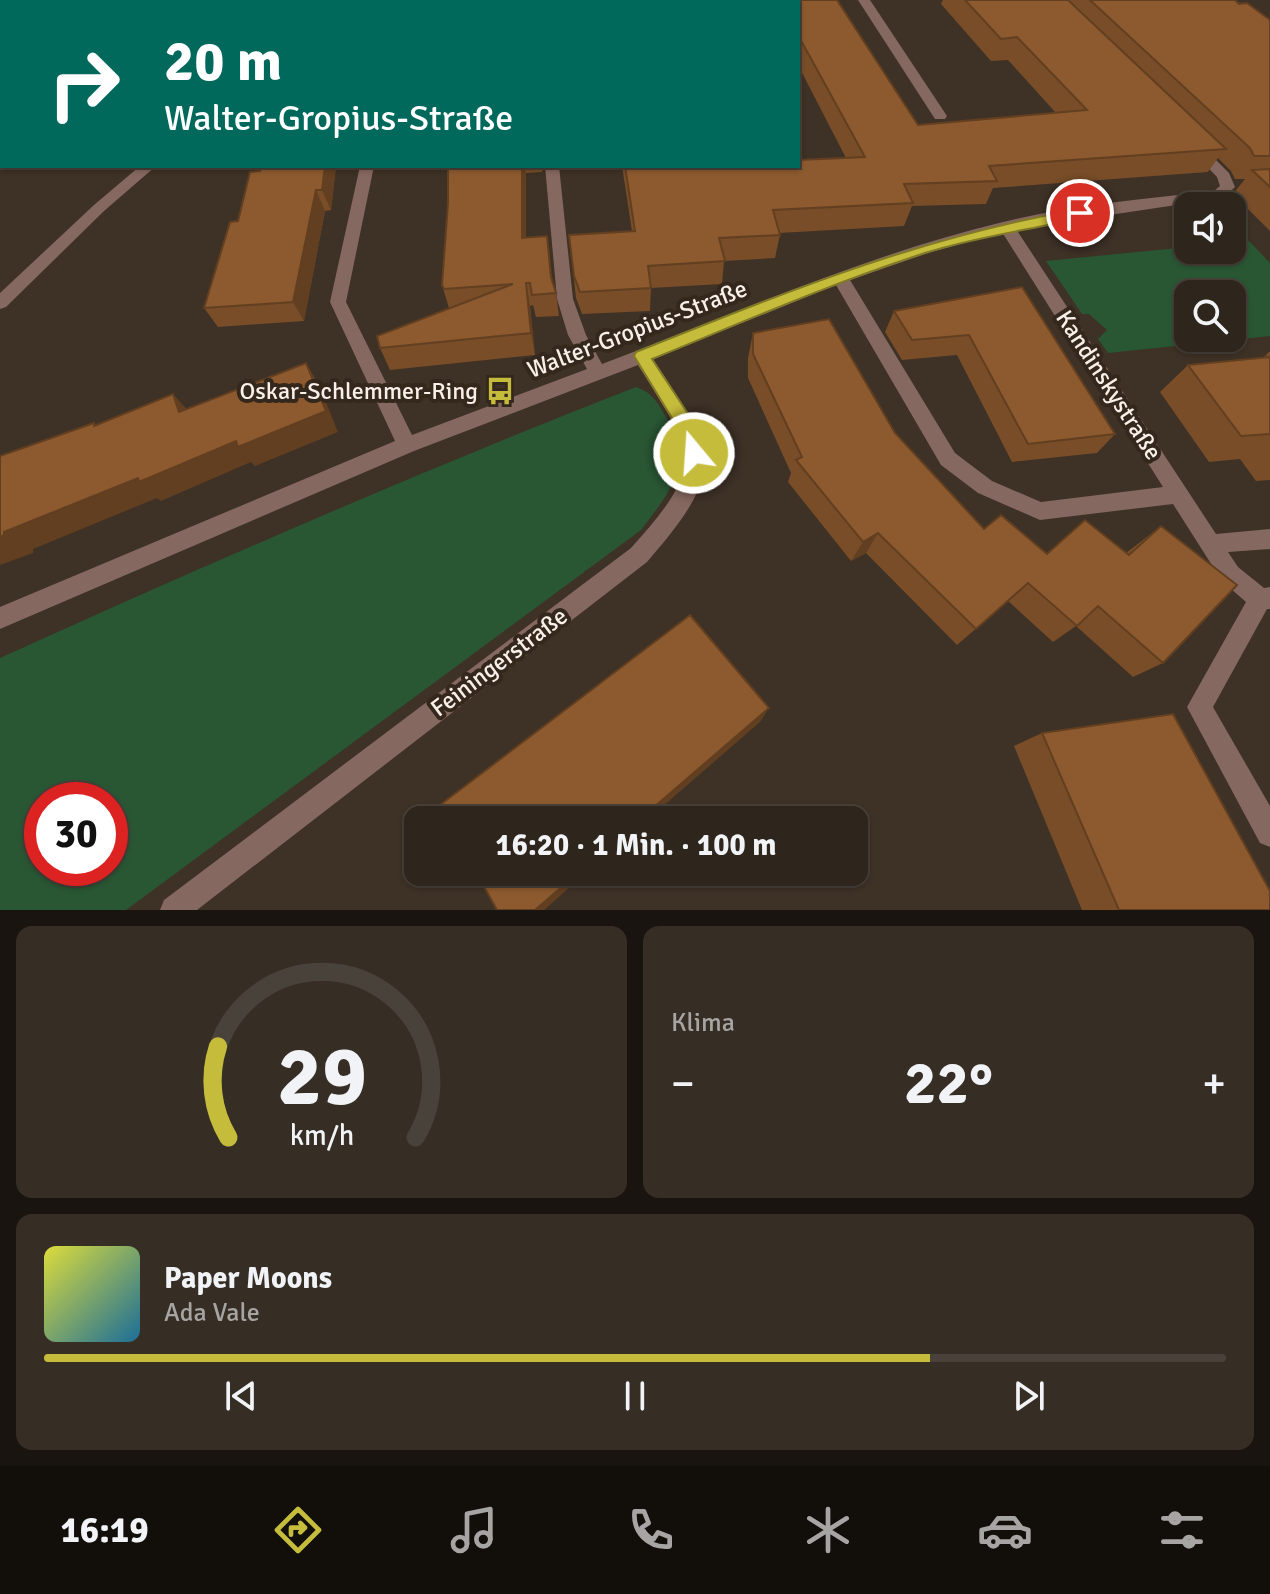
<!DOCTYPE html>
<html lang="de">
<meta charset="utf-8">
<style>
:root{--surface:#2e251c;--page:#362d25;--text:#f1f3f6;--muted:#a7a5a3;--line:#49423b;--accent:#c6bc3c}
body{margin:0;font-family:Signika,sans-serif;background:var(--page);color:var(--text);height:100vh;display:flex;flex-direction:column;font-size:30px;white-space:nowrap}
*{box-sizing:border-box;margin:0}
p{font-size:26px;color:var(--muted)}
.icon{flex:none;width:44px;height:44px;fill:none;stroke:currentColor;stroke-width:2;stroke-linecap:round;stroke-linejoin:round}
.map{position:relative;height:910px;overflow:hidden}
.panel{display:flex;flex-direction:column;gap:16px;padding:16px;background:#19140f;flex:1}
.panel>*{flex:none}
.hud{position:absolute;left:0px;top:0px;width:800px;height:168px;box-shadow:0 2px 6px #0004,0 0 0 2px var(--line);background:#00695c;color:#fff;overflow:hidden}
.buttons{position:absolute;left:1174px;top:192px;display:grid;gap:16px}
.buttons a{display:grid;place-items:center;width:72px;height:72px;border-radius:16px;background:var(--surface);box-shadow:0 2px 6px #0004,0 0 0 2px var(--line);font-size:40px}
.speed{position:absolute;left:24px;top:782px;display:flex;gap:16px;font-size:40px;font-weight:700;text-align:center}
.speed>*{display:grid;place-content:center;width:104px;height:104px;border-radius:50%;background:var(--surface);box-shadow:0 2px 6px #0004,0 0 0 2px var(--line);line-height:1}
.speed .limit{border:12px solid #d22;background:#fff;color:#111}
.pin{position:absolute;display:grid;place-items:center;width:68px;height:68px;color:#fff;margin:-34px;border:4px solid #fff;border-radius:50%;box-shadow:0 2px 8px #0007}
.me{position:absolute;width:88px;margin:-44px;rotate:342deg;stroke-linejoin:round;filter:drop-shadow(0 0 6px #0008)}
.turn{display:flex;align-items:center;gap:28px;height:168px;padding:0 32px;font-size:36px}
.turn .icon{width:104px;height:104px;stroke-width:2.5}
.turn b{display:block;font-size:56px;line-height:68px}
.big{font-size:60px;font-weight:700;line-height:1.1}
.panel .tile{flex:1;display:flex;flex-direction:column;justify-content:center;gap:12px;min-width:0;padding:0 28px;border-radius:16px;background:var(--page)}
.panel .dial{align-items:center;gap:0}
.dial svg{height:208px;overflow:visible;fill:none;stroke:var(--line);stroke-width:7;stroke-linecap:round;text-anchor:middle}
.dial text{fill:var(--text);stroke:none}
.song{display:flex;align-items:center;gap:24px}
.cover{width:96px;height:96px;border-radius:12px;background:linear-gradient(135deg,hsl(60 70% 55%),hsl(200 70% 35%))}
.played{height:8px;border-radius:4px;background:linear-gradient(90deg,var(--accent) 75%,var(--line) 75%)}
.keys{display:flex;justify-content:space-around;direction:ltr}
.heat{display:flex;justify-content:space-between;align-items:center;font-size:44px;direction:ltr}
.panel .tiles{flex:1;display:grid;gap:16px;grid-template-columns:1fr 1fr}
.tile:last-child{grid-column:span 2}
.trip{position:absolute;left:404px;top:806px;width:464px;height:80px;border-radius:16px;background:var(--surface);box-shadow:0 2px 6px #0004,0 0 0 2px var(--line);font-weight:700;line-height:80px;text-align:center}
.tab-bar{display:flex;height:128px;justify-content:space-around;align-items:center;background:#120f0b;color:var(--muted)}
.tab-bar .icon{width:56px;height:56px}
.tab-bar .on{color:var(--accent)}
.tab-bar b{font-size:36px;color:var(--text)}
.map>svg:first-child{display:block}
.green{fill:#295734;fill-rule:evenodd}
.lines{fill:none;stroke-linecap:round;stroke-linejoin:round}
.street{fill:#85685f;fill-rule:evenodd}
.secondary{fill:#b28476;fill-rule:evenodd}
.wall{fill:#784d28}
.shaded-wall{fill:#623f20}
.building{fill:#8c5a2e;stroke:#623f20;stroke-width:2}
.route{fill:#c6bc3c;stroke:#817a27;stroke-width:2}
.labels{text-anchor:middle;stroke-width:8;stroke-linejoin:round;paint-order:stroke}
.street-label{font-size:24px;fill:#f9f0e9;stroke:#34271c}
.poi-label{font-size:24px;fill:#f9f0e9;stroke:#34271c;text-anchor:end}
</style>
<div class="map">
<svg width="1270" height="910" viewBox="0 0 1270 910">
<rect width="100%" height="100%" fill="#3e3126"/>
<!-- green -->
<g class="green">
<path d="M1249,241l21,22v73l-162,17 -10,-14 9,-9 -18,-16h-7l-36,-53 142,-14v3h44v-7zM1232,294v44h-44v-44z"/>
<path d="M636,387c17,6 21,15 30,30 29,47 4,75 -25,113l-515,380h-126v-252c210,-95 421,-187 636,-271zM42,800h68v68h-68z"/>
</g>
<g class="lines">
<!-- street -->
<g class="street">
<polygon points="97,0 110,0 95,2"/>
<polygon points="338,0 350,0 351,2 339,2"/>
<polygon points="858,0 870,0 947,116 945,119 935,119"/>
<polygon points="2,62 2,70 0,71 0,63"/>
<path d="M1195,143l5,1 29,29 6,14 -12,11 -207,31 200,305 54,-5v20l-42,3 10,15 26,21 6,-1v22h-3l-54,98 57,99v41l-10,-4 -73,-136 59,-105 -24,-21 -49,-77 -133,16 -62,-27 -37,-28 -105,-180 -183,74c64,97 73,112 -6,203l-450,348h-37l4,-10 467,-352c75,-83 64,-93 7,-183l-224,86 -414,178v-22l395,-166 -65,-139 30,-136h14l-28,136 66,133 175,-66 -19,-34 -11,-36 -12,-133h14l14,133 13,36 16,29c133,-50 263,-109 401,-142 69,-17 141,-23 211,-31l6,-5 -3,-9 -29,-30zM1002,232l161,255 -122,15 -49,-21 -37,-28 -105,-173 78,-27z"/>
<polygon points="140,166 156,166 104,211 6,307 0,309 0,293 94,205"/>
</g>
<!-- secondary -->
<g class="secondary">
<polygon points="141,0 153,0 139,2"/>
<polygon points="2,99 2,107 0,108 0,100"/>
</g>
</g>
<!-- wall -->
<g class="wall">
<polygon points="765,0 837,0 918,125 1056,113 1008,60 991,61 941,4 943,0 1235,0 1270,20 1270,231 1233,194 1245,179 1235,179 1231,171 1218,158 1208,172 993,188 986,204 912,206 904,226 779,233 780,235 775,258 724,261 722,284 651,288 650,311 582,314 576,298 569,235 632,231 622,166 798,166 846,158 798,65 798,2 765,2"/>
<polygon points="262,166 336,166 331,210 325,211 304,321 218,327 204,308 238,221"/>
<polygon points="448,166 544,166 542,172 526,173 526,238 547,236 552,281 556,293 559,316 536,317 533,305 530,306 535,355 390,370 380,348 449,308 442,285 448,203"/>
<polygon points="562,166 611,166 562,170"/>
<polygon points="1022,287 1115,434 1097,453 1012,462 957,355 902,360 885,332 894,311"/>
<polygon points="753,333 895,433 984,529 1047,554 1126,553 1161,526 1163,663 1133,677 1076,626 1053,642 1008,601 957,645 866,553 851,561 788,482 791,473 748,378 748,358"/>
<polygon points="1269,352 1270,352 1270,480 1256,481 1240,459 1209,462 1160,392 1188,365 1263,358"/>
<polygon points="1042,733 1270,910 1082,910 1014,746"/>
</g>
<!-- shaded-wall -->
<g class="shaded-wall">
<polygon points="325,166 336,166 331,210 322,190"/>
<polygon points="522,166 524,166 526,173 526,261 522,238"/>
<polygon points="316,190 325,211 304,321 293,302"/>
<polygon points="526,283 530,306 535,355 531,333"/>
<polygon points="306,363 319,385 338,432 255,466 251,462 161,501 157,498 33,549 33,553 0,565 0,537 4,532"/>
<polygon points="173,394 192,415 179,412"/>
<polygon points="878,533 866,553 851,561 863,542"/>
<polygon points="769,708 760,722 647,820 639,820"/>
<polygon points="579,872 587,872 544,910 535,910"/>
</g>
<!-- building -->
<g class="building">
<polygon points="447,0 707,0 708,2 447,2"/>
<polygon points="779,0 837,0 918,125 1087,110 1017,37 1001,39 965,0 1068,0 1226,149 989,166 997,181 904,184 913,203 773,210 780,235 719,238 725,261 648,266 651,288 580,292 574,276 569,235 635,231 625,166 798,166 798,160 865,157 798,35 798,2 780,2"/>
<polygon points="1090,0 1235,0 1239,4 1247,3 1270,20 1270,156 1254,156 1250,148"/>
<polygon points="262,166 325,166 322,190 316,190 293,302 204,308 230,222 238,221 250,172 260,171"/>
<polygon points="448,166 522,166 522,238 547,236 551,277 556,293 532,295 530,283 526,283 531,333 380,348 377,336 513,284 444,289 442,285 448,203"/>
<polygon points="1270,169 1270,187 1252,170"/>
<polygon points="1022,287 1115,434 1028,444 969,335 912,340 894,311"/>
<polygon points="829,319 895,433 984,529 1001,515 1047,554 1085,520 1129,555 1161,526 1237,585 1163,663 1098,606 1077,626 1028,583 976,629 878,533 863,542 796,460 802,457 753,354 753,333"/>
<polygon points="1270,357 1270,434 1241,436 1188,365"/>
<polygon points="306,363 326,411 238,447 236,441 139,482 138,478 4,532 4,535 0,537 0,456 94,423 94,426 173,394 179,412"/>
<polygon points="690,615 769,708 639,820 448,820 440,805"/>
<polygon points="1173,714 1270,891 1270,910 1119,910 1042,733"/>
<polygon points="476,872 579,872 535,910 497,910"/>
</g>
<!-- route -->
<path class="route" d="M1080,209l7,4 -2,4c-54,13 -107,19 -160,36 -93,30 -182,69 -273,106l46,70 5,24 -9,8 -7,-2 -4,-23 -49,-80 2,-4c150,-60 284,-115 444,-143z"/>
<!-- icons -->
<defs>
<symbol id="bus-bare" viewBox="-9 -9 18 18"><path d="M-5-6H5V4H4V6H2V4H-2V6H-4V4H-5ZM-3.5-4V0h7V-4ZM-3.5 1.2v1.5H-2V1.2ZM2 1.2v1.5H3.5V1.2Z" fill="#c6bc3c" stroke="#34271c" stroke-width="2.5" paint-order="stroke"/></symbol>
</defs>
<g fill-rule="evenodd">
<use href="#bus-bare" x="480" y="371" width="40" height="40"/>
</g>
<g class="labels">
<!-- street labels -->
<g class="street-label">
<text transform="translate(637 329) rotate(-21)" y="8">Walter-Gropius-Straße</text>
<text transform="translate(1109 385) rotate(57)" y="8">Kandinskystraße</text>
<text transform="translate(499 662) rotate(-37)" y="8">Feiningerstraße</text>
</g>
<!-- poi labels -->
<g class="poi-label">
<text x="478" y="399">Oskar-Schlemmer-Ring</text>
</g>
</g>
</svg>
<div class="buttons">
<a><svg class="icon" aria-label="sound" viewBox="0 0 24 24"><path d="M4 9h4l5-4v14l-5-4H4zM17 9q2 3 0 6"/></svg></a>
<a><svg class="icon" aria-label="search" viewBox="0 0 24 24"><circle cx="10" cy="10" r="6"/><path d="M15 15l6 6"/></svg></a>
</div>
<div class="speed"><div class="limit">30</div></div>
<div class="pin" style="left:1080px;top:213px;background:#d93025"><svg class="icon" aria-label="arrive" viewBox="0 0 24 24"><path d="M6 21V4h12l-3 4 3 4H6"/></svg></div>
<svg class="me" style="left:694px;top:453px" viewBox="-20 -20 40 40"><circle r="17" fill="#c6bc3c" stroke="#fff" stroke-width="3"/><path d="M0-11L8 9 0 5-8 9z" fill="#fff"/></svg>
<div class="trip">16:20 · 1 Min. · 100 m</div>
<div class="hud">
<div class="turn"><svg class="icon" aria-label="right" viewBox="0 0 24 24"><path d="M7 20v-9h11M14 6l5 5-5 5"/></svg><div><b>20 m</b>Walter-Gropius-Straße</div></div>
</div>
</div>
<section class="panel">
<div class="tiles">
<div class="tile dial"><svg viewBox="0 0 100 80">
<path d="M14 69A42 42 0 1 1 86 69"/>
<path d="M14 69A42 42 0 0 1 10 34" stroke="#c6bc3c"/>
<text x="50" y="56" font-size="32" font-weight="700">29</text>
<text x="50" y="72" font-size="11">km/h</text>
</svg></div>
<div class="tile"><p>Klima</p>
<div class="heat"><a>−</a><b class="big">22°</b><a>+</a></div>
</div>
<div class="tile">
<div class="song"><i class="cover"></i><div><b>Paper Moons</b><p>Ada Vale</p></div></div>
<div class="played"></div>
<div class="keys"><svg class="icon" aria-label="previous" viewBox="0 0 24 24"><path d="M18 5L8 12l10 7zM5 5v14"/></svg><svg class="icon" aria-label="pause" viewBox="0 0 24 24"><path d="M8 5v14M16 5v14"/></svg><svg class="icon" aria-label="next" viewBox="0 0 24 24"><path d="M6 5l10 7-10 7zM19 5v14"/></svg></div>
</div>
</div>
</section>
<nav class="tab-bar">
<b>16:19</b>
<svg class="icon on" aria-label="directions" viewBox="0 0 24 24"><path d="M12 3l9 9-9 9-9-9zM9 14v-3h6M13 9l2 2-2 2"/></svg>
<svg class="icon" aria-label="music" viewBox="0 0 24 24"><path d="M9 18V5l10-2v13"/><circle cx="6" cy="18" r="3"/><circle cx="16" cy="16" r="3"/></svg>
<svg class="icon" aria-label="phone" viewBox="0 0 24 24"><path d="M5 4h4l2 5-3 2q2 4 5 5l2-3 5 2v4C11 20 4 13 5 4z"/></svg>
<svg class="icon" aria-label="climate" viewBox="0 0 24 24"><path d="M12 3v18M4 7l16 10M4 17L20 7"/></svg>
<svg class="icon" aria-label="car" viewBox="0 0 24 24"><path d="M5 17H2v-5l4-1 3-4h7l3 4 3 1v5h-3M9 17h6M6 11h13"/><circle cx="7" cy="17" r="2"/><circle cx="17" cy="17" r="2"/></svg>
<svg class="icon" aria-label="filters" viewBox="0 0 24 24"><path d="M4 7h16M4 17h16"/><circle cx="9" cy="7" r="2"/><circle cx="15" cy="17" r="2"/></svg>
</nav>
